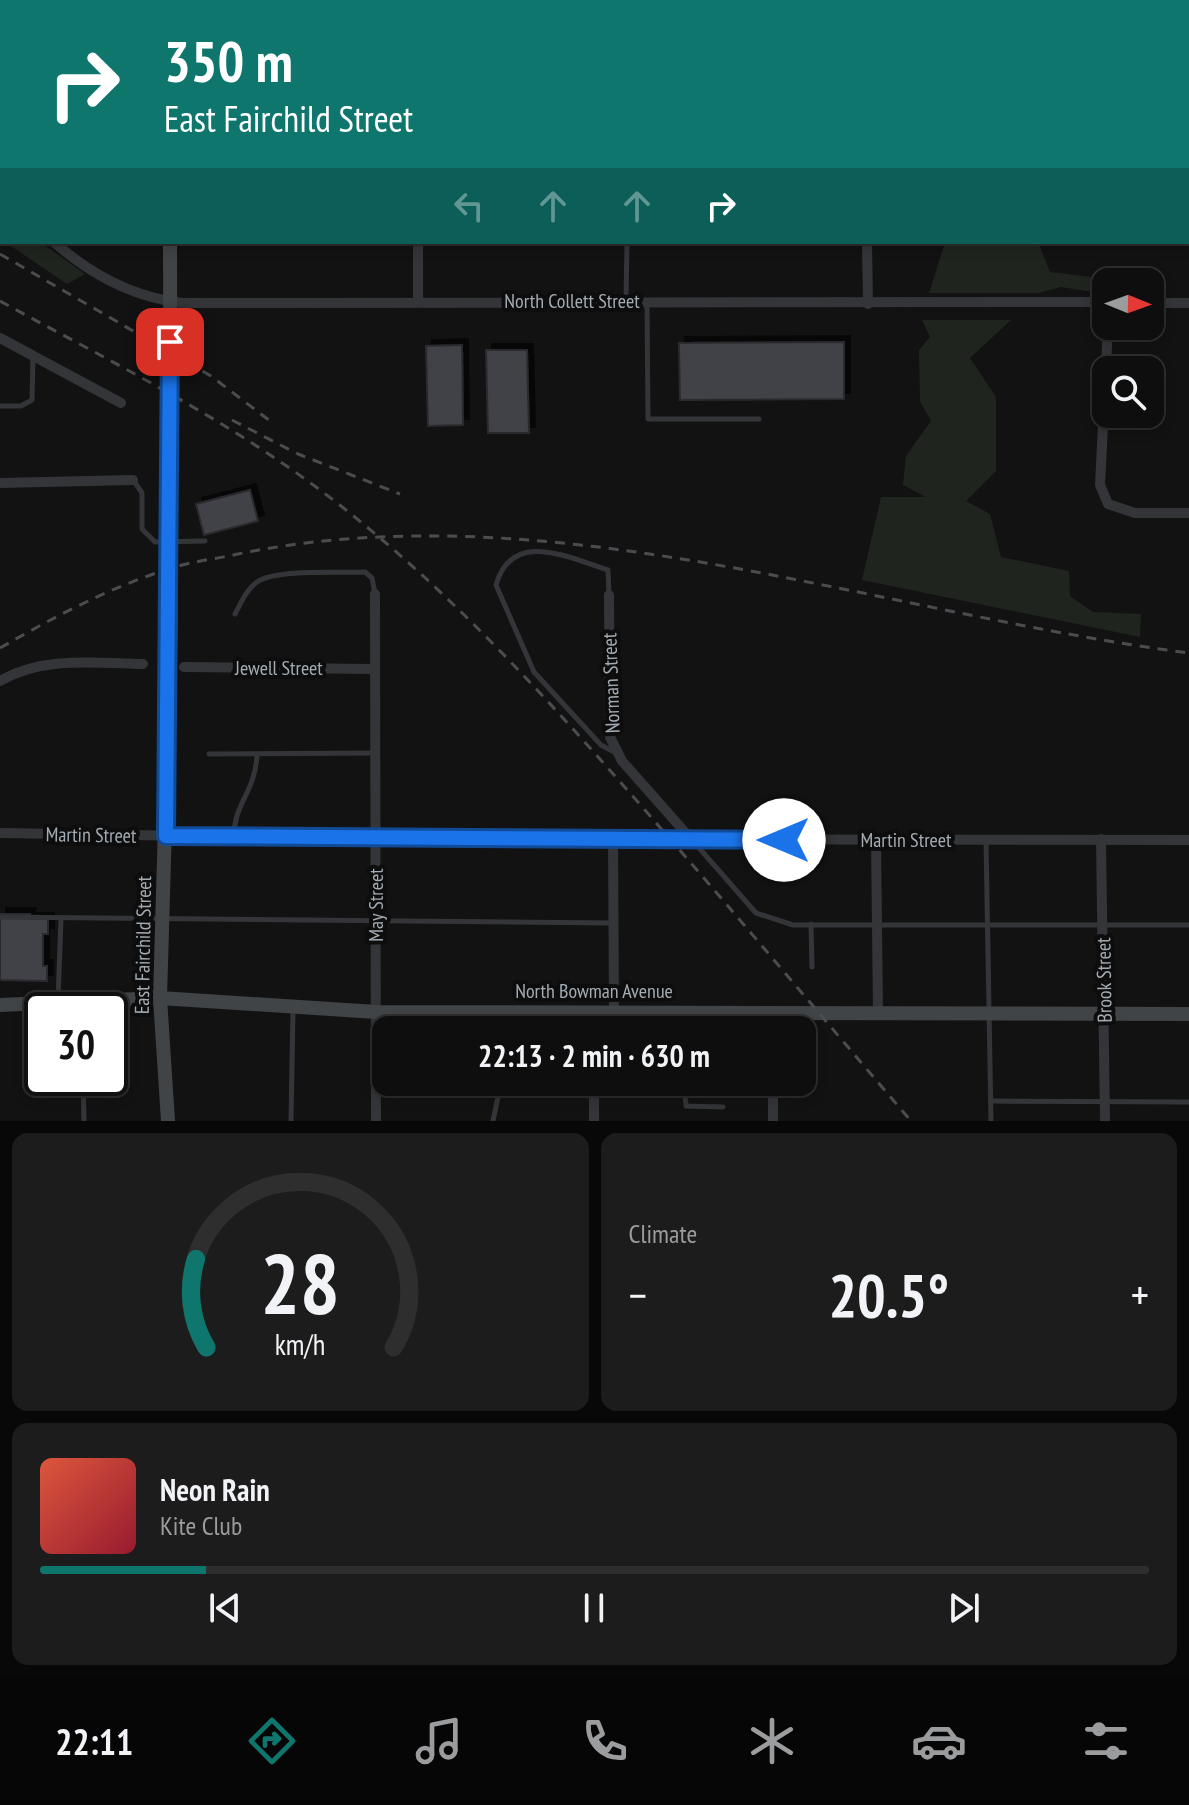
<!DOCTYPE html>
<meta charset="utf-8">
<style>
:root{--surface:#0e0e0e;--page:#1c1c1c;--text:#f1f3f6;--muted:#9b9c9e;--line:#2e2e2e;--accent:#0f766e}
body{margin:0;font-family:"PT Sans Narrow",sans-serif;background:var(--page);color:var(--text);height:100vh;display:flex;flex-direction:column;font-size:30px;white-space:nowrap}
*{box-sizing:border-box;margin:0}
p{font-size:26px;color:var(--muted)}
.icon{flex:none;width:44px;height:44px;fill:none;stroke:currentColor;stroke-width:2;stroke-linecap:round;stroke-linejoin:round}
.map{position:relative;height:1121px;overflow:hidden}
.panel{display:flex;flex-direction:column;gap:12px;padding:12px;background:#080808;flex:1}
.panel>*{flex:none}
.hud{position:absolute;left:0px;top:0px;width:1190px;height:244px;box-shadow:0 4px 12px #0003,0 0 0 2px var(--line);background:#0f766e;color:#fff;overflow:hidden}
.needle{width:52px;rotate:91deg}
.fabs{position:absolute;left:1092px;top:268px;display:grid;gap:16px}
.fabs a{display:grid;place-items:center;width:72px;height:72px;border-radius:16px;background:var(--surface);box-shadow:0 4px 12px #0003,0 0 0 2px var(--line);font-size:40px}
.speed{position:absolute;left:24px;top:992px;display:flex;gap:16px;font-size:40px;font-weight:700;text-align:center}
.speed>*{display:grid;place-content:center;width:104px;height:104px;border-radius:50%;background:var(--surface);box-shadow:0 4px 12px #0003,0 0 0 2px var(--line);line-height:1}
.speed .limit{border:4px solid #111;border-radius:12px;background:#fff;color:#111}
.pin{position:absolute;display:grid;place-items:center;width:68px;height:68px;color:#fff;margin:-34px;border-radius:16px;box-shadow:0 4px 12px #0006}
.me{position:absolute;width:88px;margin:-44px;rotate:270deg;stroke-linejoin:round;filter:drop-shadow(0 0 6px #0008)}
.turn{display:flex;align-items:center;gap:28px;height:168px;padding:0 32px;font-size:36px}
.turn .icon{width:104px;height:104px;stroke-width:2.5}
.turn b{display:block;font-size:56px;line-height:68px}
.lanes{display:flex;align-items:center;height:76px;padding:0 32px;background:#0003;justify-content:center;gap:40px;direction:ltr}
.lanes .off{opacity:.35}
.big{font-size:60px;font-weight:700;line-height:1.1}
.panel .widget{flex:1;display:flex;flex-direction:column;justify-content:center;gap:12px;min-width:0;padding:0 28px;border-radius:16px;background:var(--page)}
.panel .dial{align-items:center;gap:0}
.dial svg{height:208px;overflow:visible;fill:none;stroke:var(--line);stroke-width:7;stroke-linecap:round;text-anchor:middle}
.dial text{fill:var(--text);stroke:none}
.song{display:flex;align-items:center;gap:24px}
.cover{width:96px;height:96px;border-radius:12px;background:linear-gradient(135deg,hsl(10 70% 55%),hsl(350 70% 35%))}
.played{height:8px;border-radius:4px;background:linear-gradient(90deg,var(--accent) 15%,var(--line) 15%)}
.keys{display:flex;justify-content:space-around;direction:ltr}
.heat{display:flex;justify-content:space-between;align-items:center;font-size:44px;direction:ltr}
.panel .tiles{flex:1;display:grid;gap:12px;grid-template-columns:1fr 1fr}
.widget:last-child{grid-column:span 2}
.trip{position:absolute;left:372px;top:1016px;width:444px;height:80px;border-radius:16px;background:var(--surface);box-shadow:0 4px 12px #0003,0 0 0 2px var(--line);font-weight:700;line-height:80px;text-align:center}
.tab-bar{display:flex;height:128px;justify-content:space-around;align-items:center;background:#060606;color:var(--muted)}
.tab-bar .icon{width:56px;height:56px}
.tab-bar .active{color:var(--accent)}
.tab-bar b{font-size:36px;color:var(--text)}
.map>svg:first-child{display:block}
.green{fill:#1f251e}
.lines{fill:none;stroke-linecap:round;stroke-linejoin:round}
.stream{stroke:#2c373a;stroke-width:3}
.building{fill:#414346;stroke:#2c2c2f;stroke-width:2;filter:url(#shadow)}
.lane{stroke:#333538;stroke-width:5}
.street{stroke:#333538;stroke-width:10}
.secondary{stroke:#414447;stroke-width:14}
.rail{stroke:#4a4d50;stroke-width:3;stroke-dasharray:10 8;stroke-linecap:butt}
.route-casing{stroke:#114b97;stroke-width:20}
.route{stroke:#1a73e8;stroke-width:14}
.labels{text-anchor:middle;stroke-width:8;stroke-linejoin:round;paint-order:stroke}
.street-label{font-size:20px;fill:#a4acb3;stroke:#0d0d0e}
</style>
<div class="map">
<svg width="1189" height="1121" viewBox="0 0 1189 1121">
<defs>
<filter id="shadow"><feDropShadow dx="6" dy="-6" stdDeviation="0" flood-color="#0009"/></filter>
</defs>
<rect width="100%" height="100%" fill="#121213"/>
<!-- green -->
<g class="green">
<polygon points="491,0 832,0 833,2 493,2"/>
<polygon points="866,0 1189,0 1189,76 1188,2"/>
<polygon points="5,242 40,242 85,274 67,284"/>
<polygon points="941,242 1038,242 1050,272 1116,280 1106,282 1106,294 1061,287 1038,293 929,293 944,246"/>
<polygon points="922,320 1011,320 970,358 996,397 996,471 966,501 990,514 1001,557 1069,571 1070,596 1093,612 1141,614 1140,637 862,580 881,497 926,497 903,485 906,456 931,421 920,401 919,350 930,337"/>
</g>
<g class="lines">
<!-- stream -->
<g class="stream">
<polyline points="1035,0 1039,2"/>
<polyline points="1188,25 1189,25"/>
</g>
</g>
<!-- building -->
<g class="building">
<polygon points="844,342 844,399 680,400 679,343"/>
<polygon points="462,345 463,425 428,426 426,346"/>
<polygon points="486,350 527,350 529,433 488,433"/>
<polygon points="250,490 258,521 204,535 196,504"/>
<polygon points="0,914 30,914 29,919 48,919 48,934 43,934 43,966 47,966 47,981 0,980"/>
</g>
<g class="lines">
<!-- lane -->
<g class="lane">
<polyline points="19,0 19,2"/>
<polyline points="203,2 203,0"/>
<polyline points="626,301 627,242"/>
<polyline points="647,302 648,419 759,419"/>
<polyline points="0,406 21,406 32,400 33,356"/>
<polyline points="134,481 142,493 142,529 155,542 205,541"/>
<path d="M609,595l-1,-25c-41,-13 -96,-41 -112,15l38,87 67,73 13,7"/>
<path d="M235,614c6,-11 11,-24 22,-32 18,-13 84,-9 108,-10l7,6 3,16"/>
<polyline points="209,754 374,753"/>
<path d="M234,836c0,-33 21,-43 23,-81"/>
<polyline points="693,841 756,913 793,925 1189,925"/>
<polyline points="986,841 991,1121"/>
<polyline points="0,917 612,923"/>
<polyline points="811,924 812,967"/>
<polyline points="58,1000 61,919"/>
<polyline points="681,1016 683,1030"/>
<polyline points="502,1030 502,1016"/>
<polyline points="83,1078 84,1121"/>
<polyline points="684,1082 686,1106 723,1107"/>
<polyline points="991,1101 1189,1102"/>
<polyline points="291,1121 293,1010"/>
<polyline points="493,1121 501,1082"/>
</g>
<!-- street -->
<g class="street">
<polyline points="415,0 415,2"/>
<path d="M54,242c37,33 79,55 128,61l924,-1"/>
<polyline points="418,242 418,302"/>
<polyline points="867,242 868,304"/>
<polyline points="1150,303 1189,303"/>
<polyline points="1108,326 1100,485 1108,504 1135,513 1189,513"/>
<polyline points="0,338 121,403"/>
<polyline points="0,483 133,480"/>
<polyline points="375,594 376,1121"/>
<polyline points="609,595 610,737 622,761 691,839"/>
<polyline points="184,667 374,669"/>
<path d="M0,681c43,-25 95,-18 143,-17"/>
<polyline points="0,833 375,839 1189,840"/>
<polyline points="613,838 614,1011"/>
<polyline points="1101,839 1105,1121"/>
<polyline points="876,840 878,1013"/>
<polyline points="772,1012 772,1030"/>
<polyline points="594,1030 594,1011"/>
<polyline points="773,1082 773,1121"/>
<polyline points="594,1121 594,1082"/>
</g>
<!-- secondary -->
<g class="secondary">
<polyline points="169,0 169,2"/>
<polyline points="0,1005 160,998 376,1012 1189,1014"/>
<polyline points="168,1121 160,998 171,620 170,242"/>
</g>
<!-- rail -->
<g class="rail">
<polyline points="0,254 211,376 274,424"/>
<path d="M0,301c117,64 241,125 346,209 112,89 204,192 298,299 90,103 178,208 267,312"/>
<polyline points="232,420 298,454 400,494"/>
<path d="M0,648c54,-31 112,-62 172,-80 21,-7 44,-9 66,-14 314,-64 640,59 951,99"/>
</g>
</g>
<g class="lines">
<defs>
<polyline id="route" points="170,342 166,836 784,840"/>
</defs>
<!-- route casing -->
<use href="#route" class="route-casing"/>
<!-- route -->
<use href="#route" class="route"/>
</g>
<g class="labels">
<!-- street labels -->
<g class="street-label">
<text x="572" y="308">North Collett Street</text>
<text x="279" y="675">Jewell Street</text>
<text transform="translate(611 683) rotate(-92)" y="7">Norman Street</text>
<text transform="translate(91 835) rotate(1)" y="7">Martin Street</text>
<text x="906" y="847">Martin Street</text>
<text transform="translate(376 905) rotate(-90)" y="7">May Street</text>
<text transform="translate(143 945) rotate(-89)" y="7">East Fairchild Street</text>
<text transform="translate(1104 980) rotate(-91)" y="7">Brook Street</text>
<text x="594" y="998">North Bowman Avenue</text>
</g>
</g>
</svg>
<div class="fabs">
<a><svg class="needle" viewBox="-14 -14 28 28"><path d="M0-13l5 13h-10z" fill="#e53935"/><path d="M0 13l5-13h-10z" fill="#9b9c9e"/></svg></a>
<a><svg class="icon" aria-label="search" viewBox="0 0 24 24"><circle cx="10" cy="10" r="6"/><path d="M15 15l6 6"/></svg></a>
</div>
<div class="speed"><div class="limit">30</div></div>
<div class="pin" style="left:170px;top:342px;background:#d93025"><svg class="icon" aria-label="arrive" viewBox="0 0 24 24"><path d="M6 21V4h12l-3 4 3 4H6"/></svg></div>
<svg class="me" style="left:784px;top:840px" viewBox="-20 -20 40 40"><circle r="19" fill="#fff"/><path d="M0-13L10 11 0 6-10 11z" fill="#1a73e8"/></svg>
<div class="trip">22:13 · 2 min · 630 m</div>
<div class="hud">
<div class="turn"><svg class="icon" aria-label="right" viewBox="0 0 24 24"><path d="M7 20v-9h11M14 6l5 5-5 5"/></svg><div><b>350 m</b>East Fairchild Street</div></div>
<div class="lanes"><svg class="icon off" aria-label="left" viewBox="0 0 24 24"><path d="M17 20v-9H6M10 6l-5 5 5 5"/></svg><svg class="icon off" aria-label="ahead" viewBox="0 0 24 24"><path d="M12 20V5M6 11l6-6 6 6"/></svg><svg class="icon off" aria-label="ahead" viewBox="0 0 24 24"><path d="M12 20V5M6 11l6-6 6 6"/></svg><svg class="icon" aria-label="right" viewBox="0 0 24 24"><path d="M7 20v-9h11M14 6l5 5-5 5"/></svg></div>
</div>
</div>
<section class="panel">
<div class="tiles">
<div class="widget dial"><svg viewBox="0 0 100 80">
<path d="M14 69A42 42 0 1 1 86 69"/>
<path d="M14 69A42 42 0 0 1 10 35" stroke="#0f766e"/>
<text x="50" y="56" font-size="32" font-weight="700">28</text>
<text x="50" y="72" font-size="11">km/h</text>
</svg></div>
<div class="widget"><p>Climate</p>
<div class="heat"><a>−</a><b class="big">20.5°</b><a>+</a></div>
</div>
<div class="widget">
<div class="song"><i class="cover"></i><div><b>Neon Rain</b><p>Kite Club</p></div></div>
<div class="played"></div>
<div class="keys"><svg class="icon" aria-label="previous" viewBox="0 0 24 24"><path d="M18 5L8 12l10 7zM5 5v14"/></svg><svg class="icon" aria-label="pause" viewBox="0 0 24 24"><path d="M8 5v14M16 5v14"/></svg><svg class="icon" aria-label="next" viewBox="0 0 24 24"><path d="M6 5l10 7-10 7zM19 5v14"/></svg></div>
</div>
</div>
</section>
<nav class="tab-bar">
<b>22:11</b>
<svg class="icon active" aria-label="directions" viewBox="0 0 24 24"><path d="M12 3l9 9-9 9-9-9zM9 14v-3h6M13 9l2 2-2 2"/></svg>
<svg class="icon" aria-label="music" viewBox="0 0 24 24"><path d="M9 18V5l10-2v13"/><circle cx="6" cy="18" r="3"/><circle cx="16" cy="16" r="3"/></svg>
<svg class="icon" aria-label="phone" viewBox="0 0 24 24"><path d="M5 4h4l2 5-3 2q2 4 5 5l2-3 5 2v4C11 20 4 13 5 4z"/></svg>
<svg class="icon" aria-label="climate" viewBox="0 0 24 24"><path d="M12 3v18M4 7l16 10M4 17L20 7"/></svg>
<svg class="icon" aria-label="car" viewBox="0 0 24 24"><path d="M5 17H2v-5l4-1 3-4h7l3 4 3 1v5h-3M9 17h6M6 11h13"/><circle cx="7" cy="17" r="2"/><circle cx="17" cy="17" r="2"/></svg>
<svg class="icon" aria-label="filters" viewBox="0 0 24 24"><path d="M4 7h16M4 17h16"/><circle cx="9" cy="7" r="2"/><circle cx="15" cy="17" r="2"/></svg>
</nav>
